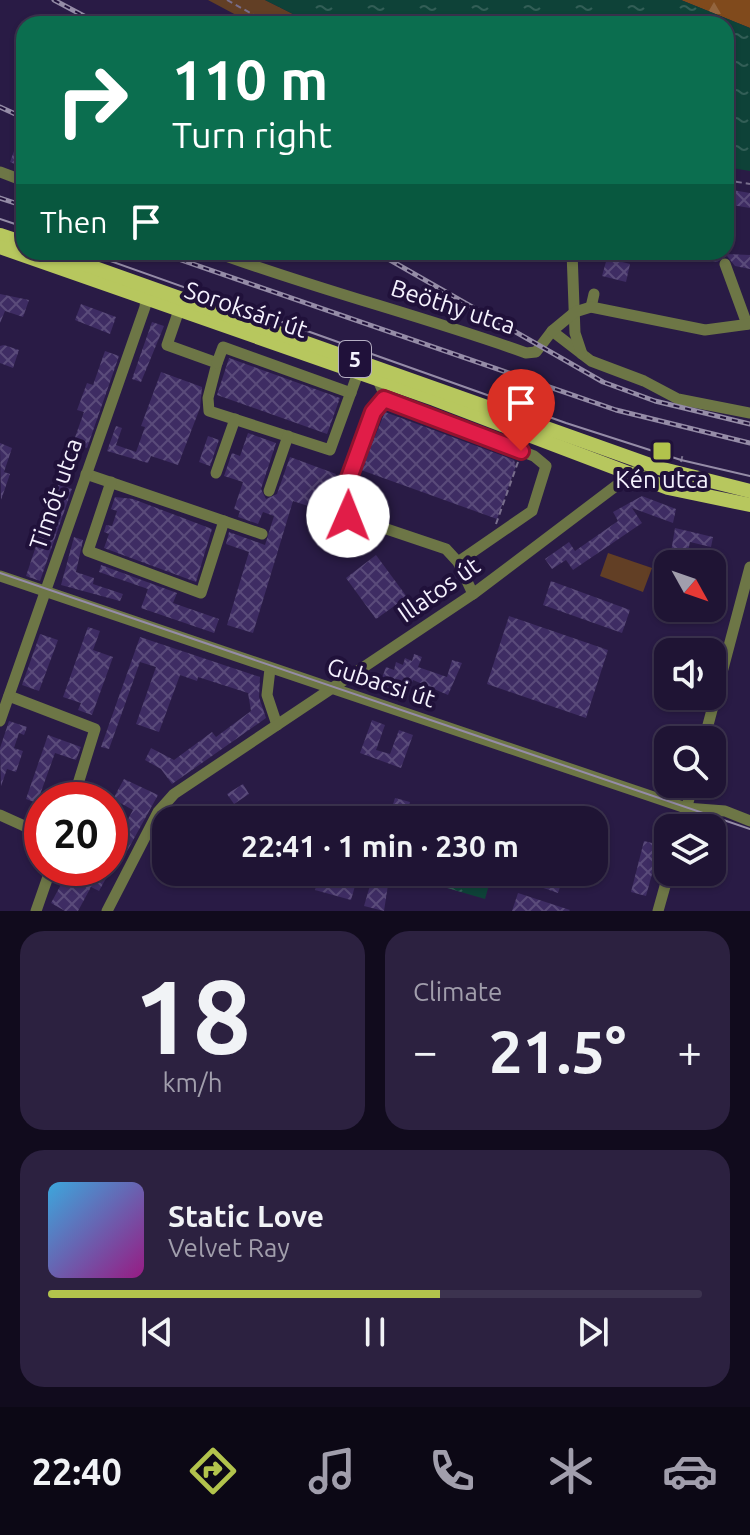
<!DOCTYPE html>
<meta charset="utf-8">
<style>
:root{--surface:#1f1434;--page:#2c2140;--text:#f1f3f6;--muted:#a19eac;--line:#3c334f;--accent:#b2c34c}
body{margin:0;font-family:Ubuntu,sans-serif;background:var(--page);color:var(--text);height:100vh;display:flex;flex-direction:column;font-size:30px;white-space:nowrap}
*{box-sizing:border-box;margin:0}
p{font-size:26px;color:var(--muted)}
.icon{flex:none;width:44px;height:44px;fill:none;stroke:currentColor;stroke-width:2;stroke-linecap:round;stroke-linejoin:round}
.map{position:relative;height:911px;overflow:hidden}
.side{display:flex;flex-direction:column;gap:20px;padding:20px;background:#110b1d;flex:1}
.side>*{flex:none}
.guide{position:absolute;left:16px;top:16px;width:718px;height:244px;border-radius:24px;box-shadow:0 2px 6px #0004,0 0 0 2px var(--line);background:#0b6e4f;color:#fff;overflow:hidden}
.needle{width:52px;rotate:130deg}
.buttons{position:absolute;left:654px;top:550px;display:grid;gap:16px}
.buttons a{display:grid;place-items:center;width:72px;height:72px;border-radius:16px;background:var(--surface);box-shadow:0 2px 6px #0004,0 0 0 2px var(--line);font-size:40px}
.speed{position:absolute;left:24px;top:782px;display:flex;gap:16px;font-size:40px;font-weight:700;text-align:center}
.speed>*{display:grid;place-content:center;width:104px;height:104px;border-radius:50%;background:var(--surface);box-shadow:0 2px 6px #0004,0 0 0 2px var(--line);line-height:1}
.speed .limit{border:12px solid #d22;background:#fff;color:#111}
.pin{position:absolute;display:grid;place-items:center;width:68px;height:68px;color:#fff;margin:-82px -34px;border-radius:50% 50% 50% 0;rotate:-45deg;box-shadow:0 0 8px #0007}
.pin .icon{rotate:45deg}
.me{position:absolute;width:88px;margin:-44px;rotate:1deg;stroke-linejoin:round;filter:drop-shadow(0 0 6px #0008)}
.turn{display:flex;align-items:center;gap:28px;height:168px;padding:0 24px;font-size:36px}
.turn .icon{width:104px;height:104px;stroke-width:2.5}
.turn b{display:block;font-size:56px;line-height:68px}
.then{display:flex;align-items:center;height:76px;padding:0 24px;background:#0003;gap:16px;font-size:30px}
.big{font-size:60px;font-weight:600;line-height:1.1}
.side .widget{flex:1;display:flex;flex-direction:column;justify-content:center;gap:12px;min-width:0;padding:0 28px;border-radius:24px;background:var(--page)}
.side .dial{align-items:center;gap:0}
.dial b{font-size:104px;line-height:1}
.song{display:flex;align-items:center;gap:24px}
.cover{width:96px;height:96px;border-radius:12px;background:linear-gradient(135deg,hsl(200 70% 55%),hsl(310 70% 35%))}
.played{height:8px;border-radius:4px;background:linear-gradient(90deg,var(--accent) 60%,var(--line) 60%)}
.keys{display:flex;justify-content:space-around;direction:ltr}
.heat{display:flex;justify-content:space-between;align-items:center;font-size:44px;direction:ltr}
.side .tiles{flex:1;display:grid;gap:20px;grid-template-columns:1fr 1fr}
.widget:last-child{grid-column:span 2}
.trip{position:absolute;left:152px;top:806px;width:456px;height:80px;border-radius:24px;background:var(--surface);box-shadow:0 2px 6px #0004,0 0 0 2px var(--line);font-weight:600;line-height:80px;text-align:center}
.dock{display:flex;height:128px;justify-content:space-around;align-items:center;background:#0c0815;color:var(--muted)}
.dock .icon{width:56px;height:56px}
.dock .on{color:var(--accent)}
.dock b{font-size:36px;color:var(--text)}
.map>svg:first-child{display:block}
.green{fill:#623f25}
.forest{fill:url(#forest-firs)}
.water{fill:url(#water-ripples)}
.building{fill:url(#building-cross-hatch)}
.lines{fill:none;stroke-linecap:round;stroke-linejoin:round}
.path{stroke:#796f8d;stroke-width:2;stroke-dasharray:6 4;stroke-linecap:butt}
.minor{stroke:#6d7646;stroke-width:11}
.major{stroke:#b7c75e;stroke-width:14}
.tram{stroke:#958ca7;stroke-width:2}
.rail-casing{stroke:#958ca7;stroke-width:5}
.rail{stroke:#20113a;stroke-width:2;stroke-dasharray:6;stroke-linecap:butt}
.route-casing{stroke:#92132f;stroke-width:20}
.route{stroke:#e11d48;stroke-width:14}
.poi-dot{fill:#b2c34c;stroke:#20113a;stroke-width:3}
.labels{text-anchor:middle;stroke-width:8;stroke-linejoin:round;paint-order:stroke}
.shield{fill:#20113a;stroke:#b5aec3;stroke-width:2}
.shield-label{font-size:22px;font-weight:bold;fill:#f5f2fe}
.street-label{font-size:24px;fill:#f5f2fe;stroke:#20113a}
.poi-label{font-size:24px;fill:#f5f2fe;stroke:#20113a}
</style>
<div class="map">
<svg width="750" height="911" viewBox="0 0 750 911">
<defs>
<pattern id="forest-firs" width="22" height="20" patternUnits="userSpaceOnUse" patternTransform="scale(2)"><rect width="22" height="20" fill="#804a1c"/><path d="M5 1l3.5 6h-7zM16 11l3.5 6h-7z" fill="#93653e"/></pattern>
<pattern id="water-ripples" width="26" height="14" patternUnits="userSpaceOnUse" patternTransform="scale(2)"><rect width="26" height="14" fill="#0e4238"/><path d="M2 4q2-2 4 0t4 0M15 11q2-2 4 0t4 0" fill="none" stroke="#325e56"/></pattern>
<pattern id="building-cross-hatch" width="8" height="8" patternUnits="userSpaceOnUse" patternTransform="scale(2)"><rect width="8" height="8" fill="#3e2c63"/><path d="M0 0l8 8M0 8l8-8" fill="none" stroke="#5a4b7a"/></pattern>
</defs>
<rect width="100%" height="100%" fill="#291b45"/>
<!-- green -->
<g class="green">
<polygon points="208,0 265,0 313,24 253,24"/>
<polygon points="608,553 652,568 643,592 600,576"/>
</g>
<!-- forest -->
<polygon class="forest" points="681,0 750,0 750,28"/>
<!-- water -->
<g class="water">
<polygon points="265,0 681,0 750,28 750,171 726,167 726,24 313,24"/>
<polygon points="434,872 486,872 492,874 485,899 430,883"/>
</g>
<!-- building -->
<g class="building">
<polygon points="17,143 24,146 24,168 10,162"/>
<polygon points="726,189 750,193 750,208 726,204"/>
<polygon points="678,252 750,255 750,269 735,266 727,256 717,262 678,255"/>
<polygon points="607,258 630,264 626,282 602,276"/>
<polygon points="0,294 29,300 23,317 5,311 0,323"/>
<polygon points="81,304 116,317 110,334 75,320"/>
<polygon points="152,322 164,326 141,382 132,379"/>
<polygon points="4,345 19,350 13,368 0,363 0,346"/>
<polygon points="105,351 119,356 87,448 73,443 84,412 77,410 87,383 93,385"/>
<polygon points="229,358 340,398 327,434 217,395"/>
<polygon points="161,372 202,387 200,408 178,465 151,456 148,463 107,451 116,426 122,428 116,445 136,452 145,427 141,426"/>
<polygon points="385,412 514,460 516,466 497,519 361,470"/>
<polygon points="248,433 276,443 261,489 266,499 277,494 290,457 336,474 323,511 293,501 253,633 227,625 249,552 226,544 229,532 265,545 274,516 263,512 258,524 238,517 240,511 234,509 243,482 224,476 232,453 240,456"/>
<polygon points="208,436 219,440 210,466 199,462"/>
<polygon points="0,443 12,448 4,472 10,474 1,500"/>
<polygon points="58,484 72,489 40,581 26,576 36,546 30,544 40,516 46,518"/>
<polygon points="642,496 676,509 673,523 632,508 642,523 573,570 566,560 552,569 545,559 569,542 575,551 618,521 613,512"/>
<polygon points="115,497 133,499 212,529 196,582 104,548 109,534 104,532 106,525 112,526 117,511 111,509"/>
<polygon points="675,528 713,537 711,547 690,542 685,564 669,564"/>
<polygon points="74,537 83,540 76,572 94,578 93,584 123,594 120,601 61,585"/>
<polygon points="376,555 407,597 376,619 346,578"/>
<polygon points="101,565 177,593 173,603 219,619 214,633 141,608 148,589 99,572"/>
<polygon points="551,581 630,610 622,633 543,605"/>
<polygon points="509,616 608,650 586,718 487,684"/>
<polygon points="88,627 100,631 93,650 113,657 92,715 78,710 81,703 63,697"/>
<polygon points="40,634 58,640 39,691 22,685"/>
<polygon points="140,637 260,677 259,697 266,718 172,784 161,769 145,760 151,748 174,760 212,732 216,737 251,711 248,693 198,677 197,681 180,675 159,732 136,724 156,667 140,662 109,749 101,747"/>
<polygon points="414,654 422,657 418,667 447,677 452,660 462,663 448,695 413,680 406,699 378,689 386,667 394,670 396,662 403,665 405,658 412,661"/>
<polygon points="372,720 385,725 376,750 390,754 399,730 413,735 401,768 360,753"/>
<polygon points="9,721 27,727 24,735 19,733 14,748 23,751 16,772 7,769 1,786 0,748"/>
<polygon points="48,735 81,747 76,760 55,753 37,803 26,799"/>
<polygon points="124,779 158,795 126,853 122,850 99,891 91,887 78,911 65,911 51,903 70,868 82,868 95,875 99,868 110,868 110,852 133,810 113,799"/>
<polygon points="243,784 249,794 234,804 227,794"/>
<polygon points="395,798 410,802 405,820 388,820"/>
<polygon points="594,837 608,841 602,860 594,857"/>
<polygon points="644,841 660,845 646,896 631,892"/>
<polygon points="320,872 359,872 351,900 315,890"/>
<polygon points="374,872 390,872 384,911 364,906"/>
<polygon points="523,872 546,872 563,878 558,893 520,880"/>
<polygon points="518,893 570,910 569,911 512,911"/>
</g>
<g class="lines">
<!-- path -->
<g class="path">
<polyline points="227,0 270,24"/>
<polyline points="726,180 750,184"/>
<polyline points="681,462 683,453"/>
<polyline points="496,524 518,462"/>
</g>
<!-- minor -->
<g class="minor">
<polyline points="0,172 24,181"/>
<path d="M215,252c103,38 208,64 311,101l10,-1 16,-21 39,30 53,20 34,18 72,14"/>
<polyline points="572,252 575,333 582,354"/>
<polyline points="725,264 747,324"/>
<polyline points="591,307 594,294"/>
<polyline points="179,310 167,345 217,363 208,398 209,411 330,450 358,373"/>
<polyline points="552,331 575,312 591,307 705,330 750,324"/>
<polyline points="217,363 223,347 351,393"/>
<polyline points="378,380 385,396 370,420 342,497 343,511 348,516 446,549 458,562 473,594"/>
<polyline points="384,399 534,456 546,466 532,511 458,562"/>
<polyline points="216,473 235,419"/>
<polyline points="86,474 262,534"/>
<polyline points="111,482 88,551 201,593 224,521"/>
<polyline points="269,491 288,436"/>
<polyline points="0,576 686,808 725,811 750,821"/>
<polyline points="270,669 267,695 277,725"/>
<polyline points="9,696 95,729 73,800"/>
<polyline points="0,721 145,307 147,291"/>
<polyline points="704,740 750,567"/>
<polyline points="0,815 42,834"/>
<polyline points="681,828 693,784"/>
<polyline points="36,911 51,868"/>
<polyline points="107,911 158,812 174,794 473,594 637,470 654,468"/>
<polyline points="658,911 669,872"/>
</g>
<!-- major -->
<g class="major">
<polyline points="0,235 24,243"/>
<polyline points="0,247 434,399 668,488 750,505"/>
<polyline points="50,252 659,468 750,491"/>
</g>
<!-- tram -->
<g class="tram">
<polyline points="0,219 24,227"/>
<polyline points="85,252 566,423 681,460 750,476"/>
<polyline points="0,573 750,829"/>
</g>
<defs>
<g id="rail">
<polyline points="54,0 99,24"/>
<polyline points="0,107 24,118"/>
<polyline points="0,198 24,206"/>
<polyline points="158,252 616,410 750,443"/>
<polyline points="376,252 603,382 655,401 750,424"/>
</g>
</defs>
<!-- rail casing -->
<use href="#rail" class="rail-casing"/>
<!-- rail -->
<use href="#rail" class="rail"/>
</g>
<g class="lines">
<defs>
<polyline id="route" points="348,516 343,511 342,497 373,412 384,399 521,451"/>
</defs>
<!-- route casing -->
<use href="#route" class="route-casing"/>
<!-- route -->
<use href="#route" class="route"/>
</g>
<!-- markers -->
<rect class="poi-dot" x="652" y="441" width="20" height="20" rx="4"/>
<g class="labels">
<!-- shield labels -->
<rect class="shield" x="339" y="341" width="32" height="36" rx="6"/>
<g class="shield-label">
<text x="355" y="367">5</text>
</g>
<!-- street labels -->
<g class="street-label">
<text transform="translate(453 307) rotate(18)" y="8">Beöthy utca</text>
<text transform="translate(246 310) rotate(19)" y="8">Soroksári út</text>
<text transform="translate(56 494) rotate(-71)" y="8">Timót utca</text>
<text transform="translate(439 590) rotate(-35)" y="8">Illatos út</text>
<text transform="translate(381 683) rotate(18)" y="8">Gubacsi út</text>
</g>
<!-- poi labels -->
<g class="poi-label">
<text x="662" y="488">Kén utca</text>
</g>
</g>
</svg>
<div class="buttons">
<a><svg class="needle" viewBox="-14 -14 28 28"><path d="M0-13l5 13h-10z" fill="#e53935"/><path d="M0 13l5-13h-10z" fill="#a19eac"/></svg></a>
<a><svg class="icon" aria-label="sound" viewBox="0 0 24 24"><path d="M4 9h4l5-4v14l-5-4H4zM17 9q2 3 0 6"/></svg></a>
<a><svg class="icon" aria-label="search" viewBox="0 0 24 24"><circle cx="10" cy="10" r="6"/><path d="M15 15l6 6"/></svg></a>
<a><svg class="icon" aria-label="layers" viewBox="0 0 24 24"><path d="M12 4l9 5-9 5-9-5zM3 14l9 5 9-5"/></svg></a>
</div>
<div class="speed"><div class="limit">20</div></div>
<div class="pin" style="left:521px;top:451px;background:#d93025"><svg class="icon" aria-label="arrive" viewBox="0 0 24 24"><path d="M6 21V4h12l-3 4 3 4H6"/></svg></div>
<svg class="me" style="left:348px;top:516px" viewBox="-20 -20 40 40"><circle r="19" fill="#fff"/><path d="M0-13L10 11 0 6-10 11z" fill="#e11d48"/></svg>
<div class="trip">22:41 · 1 min · 230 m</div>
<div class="guide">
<div class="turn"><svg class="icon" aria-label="right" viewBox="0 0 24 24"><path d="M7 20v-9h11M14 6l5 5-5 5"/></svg><div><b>110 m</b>Turn right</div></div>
<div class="then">Then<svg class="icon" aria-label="arrive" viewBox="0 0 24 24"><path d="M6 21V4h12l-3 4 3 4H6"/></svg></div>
</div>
</div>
<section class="side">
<div class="tiles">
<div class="widget dial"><b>18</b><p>km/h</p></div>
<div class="widget"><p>Climate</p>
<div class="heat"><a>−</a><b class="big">21.5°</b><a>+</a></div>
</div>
<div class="widget">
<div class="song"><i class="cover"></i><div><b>Static Love</b><p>Velvet Ray</p></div></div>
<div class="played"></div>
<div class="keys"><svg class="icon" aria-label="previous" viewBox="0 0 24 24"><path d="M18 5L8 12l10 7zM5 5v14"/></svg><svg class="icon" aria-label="pause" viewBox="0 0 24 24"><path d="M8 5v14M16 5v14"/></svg><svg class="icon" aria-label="next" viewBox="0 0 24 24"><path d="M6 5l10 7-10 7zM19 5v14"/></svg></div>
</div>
</div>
</section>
<nav class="dock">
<b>22:40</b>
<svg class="icon on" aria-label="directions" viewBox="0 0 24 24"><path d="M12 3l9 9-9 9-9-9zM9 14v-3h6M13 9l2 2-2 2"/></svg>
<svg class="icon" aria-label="music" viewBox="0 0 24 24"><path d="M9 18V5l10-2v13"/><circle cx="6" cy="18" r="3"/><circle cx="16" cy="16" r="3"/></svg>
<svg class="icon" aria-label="phone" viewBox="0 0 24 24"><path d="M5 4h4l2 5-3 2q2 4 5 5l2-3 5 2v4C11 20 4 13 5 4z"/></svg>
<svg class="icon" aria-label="climate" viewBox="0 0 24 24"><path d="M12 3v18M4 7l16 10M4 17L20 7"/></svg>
<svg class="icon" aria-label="car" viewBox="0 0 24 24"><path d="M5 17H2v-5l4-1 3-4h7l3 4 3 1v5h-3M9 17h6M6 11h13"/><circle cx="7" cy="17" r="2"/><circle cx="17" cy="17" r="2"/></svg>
</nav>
